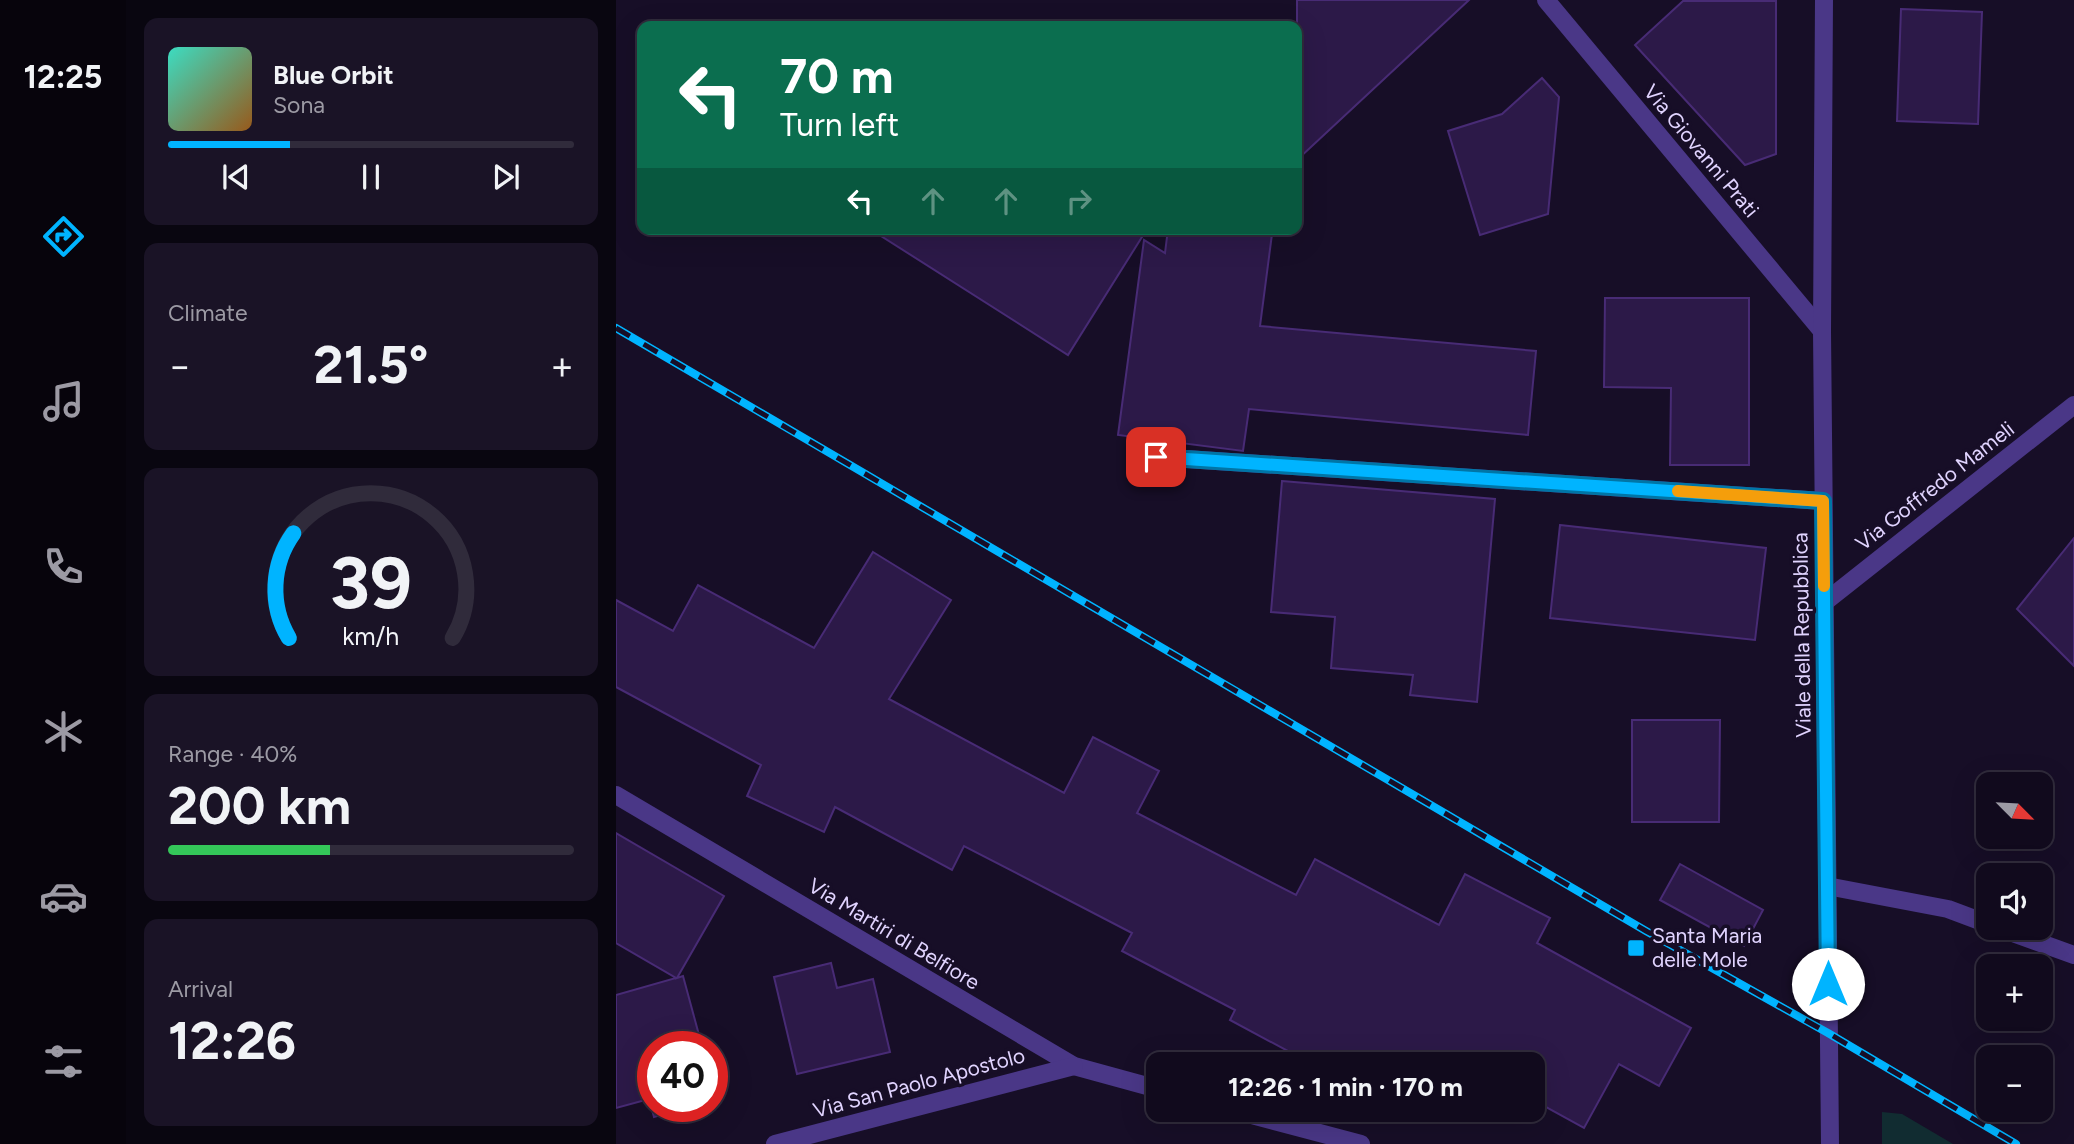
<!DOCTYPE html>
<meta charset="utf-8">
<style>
:root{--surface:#110a1d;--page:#1a1326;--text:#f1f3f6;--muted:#9c9aa4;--line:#302b3b;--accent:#00b4ff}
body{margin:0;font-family:Figtree,sans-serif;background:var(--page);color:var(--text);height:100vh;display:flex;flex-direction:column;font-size:26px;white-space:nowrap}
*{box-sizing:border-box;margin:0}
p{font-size:23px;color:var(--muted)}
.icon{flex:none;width:38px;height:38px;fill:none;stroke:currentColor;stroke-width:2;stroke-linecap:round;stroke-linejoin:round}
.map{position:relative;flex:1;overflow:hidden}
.side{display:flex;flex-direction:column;gap:18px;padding:18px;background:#090610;width:490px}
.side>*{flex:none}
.guide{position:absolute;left:21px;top:21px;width:665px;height:214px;border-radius:14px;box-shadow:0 7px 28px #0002,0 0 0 2px var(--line);background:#0b6e4f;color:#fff;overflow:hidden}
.needle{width:46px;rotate:114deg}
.controls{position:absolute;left:1360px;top:772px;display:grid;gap:14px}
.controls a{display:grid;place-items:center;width:77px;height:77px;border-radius:14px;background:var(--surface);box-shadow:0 7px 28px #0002,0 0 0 2px var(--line);font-size:35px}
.speed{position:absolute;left:21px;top:1031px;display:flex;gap:14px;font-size:35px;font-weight:700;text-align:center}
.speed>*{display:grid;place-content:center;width:91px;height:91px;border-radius:50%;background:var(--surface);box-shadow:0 7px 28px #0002,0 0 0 2px var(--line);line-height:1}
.speed .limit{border:10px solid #d22;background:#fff;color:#111}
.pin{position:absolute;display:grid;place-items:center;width:60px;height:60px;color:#fff;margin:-30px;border-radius:14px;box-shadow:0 4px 10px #0006}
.me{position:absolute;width:77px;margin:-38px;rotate:0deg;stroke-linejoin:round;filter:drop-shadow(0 0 5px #0008)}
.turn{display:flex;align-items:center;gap:24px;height:147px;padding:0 28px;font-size:32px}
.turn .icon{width:91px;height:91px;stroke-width:2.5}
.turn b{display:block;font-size:49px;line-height:60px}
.lanes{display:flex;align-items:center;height:66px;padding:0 28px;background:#0003;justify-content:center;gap:35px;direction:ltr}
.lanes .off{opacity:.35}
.big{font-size:52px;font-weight:700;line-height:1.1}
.side .tile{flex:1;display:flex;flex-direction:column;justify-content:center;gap:10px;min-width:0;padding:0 24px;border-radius:14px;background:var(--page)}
.side .dial{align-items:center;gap:0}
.dial svg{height:182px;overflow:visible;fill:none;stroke:var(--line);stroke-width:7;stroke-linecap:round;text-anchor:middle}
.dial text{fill:var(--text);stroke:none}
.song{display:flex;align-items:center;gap:21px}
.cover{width:84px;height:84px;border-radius:10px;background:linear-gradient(135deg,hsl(170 70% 55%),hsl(30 70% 35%))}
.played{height:7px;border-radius:4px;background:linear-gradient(90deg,var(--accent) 30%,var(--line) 30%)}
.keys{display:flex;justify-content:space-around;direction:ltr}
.heat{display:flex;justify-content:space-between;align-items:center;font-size:38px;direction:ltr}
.charge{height:10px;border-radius:5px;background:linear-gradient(90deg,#34c759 40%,var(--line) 0)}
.trip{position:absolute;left:530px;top:1052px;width:399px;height:70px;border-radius:14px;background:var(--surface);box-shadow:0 7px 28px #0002,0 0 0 2px var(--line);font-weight:700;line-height:70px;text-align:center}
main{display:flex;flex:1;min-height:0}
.dock{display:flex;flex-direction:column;width:126px;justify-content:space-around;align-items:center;background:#07040c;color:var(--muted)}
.dock .icon{width:49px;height:49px}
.dock .selected{color:var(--accent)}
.dock b{font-size:32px;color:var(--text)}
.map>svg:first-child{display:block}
.green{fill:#112c31}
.building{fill:#2c1948;stroke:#482b75;stroke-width:2}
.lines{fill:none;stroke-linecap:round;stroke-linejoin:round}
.service{stroke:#4a3787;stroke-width:18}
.minor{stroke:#4a3787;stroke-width:18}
.tertiary{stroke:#4a3787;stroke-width:18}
.rail-casing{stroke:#00b4ff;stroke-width:8}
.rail{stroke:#170e27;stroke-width:5;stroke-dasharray:16;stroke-linecap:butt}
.route-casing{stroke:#0075a6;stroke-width:18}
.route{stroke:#00b4ff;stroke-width:12}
.slow{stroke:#f59e0b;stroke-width:12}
.poi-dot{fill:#00b4ff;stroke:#170e27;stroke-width:2.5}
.labels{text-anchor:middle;stroke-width:7;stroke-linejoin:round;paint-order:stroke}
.street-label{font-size:21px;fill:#e1d4ff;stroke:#170e27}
.poi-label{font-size:21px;fill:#e1d4ff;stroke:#170e27;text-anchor:start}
</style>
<main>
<nav class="dock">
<b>12:25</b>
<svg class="icon selected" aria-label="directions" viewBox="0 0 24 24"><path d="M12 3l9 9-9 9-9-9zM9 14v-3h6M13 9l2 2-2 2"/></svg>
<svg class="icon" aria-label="music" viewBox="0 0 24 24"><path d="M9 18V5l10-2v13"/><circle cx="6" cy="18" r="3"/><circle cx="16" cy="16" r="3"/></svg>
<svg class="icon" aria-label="phone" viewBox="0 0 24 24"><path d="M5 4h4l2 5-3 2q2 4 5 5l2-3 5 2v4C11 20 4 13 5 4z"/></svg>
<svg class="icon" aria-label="climate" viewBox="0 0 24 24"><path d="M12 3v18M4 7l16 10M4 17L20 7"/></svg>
<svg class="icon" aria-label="car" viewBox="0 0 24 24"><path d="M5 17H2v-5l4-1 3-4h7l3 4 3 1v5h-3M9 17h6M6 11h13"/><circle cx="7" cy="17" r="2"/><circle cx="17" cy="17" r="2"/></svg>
<svg class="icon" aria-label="filters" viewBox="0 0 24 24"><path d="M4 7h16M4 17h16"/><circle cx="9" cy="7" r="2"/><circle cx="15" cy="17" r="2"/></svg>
</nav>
<section class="side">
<div class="tile">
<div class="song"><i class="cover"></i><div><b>Blue Orbit</b><p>Sona</p></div></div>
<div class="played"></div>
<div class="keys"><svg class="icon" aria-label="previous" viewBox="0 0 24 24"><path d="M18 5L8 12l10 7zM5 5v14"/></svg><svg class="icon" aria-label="pause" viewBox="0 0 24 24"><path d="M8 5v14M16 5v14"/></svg><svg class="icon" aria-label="next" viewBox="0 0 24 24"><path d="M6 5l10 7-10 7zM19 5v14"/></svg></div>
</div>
<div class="tile"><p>Climate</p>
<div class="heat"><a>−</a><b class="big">21.5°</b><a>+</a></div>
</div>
<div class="tile dial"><svg viewBox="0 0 100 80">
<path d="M14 69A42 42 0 1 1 86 69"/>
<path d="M14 69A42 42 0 0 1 16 23" stroke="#00b4ff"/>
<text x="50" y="56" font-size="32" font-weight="700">39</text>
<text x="50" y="72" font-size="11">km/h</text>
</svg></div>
<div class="tile"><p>Range · 40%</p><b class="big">200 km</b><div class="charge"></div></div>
<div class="tile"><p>Arrival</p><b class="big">12:26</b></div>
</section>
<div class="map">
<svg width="1458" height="1144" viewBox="0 0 1458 1144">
<rect width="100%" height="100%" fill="#170e27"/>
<!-- green -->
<polygon class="green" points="1266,1112 1286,1114 1337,1144 1266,1144"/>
<!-- building -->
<g class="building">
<polygon points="681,0 853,0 681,160"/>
<polygon points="1067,1 1160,1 1160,154 1129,165 1019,45"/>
<polygon points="1285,9 1366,12 1362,124 1281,121"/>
<polygon points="926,78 943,97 932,214 864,235 832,131 886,114"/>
<polygon points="254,229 531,229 452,355"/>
<polygon points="552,229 618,229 656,234 644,326 920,351 912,435 633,409 627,451 502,435 528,240 549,253"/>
<polygon points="989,298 1133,298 1133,465 1054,465 1055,388 988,387"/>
<polygon points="666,481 879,499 861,702 794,695 797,675 715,668 719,617 655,612"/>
<polygon points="944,525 1150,548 1139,640 934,618"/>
<polygon points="1458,538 1458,666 1401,609"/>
<polygon points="257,552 335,600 273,699 448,793 477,737 543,771 521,813 680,895 699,859 823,925 849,874 934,918 921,943 1075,1028 1043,1086 1003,1064 968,1128 917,1100 917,1064 696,1064 614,1020 619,1010 506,951 516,933 348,846 336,870 219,807 208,832 131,796 145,765 0,687 0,600 57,631 82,585 198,648"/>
<polygon points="1016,720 1104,720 1103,822 1016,822"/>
<polygon points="0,833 108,896 61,978 67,976 86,1046 37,1046 37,1106 76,1106 38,1117 33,1099 0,1108 0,995 60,978 0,943"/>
<polygon points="1064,864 1147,910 1128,946 1044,900"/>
<polygon points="215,963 221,988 257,979 274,1052 181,1074 158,977"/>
</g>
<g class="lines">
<!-- service -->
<g class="service">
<polyline points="540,457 1207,501"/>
<polyline points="1211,886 1332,909 1372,924"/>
<polyline points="1383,928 1458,955"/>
</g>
<!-- minor -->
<g class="minor">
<polyline points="930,0 1206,331"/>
<polyline points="0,795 458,1066 542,1089"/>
<polyline points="617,1110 745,1144"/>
<polyline points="159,1144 458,1066"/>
</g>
<!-- tertiary -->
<g class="tertiary">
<polyline points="1208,0 1206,331 1214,1144"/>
<polyline points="1209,602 1458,405"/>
</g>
<defs>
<polyline id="rail" points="0,328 1030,931 1212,1033 1400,1144"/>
</defs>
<!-- rail casing -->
<use href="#rail" class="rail-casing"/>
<!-- rail -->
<use href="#rail" class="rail"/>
</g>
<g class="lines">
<defs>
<polyline id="route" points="540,457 1207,501 1212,984"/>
</defs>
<!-- route casing -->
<use href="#route" class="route-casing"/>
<!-- route -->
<use href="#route" class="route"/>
<!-- slow -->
<polyline class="slow" points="1062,491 1207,501 1208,586"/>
</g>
<!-- markers -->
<rect class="poi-dot" x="1011" y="939" width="18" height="18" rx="3.5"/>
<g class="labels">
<!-- street labels -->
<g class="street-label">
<text transform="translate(1085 151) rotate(50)" y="7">Via Giovanni Prati</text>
<text transform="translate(1319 486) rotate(-38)" y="7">Via Goffredo Mameli</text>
<text transform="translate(1186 635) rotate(-91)" y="7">Viale della Repubblica</text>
<text transform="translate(278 934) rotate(31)" y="7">Via Martiri di Belfiore</text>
<text transform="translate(303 1083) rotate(-15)" y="7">Via San Paolo Apostolo</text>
</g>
<!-- poi labels -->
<g class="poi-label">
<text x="1036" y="943">Santa Maria<tspan x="1036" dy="24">delle Mole</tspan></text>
</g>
</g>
</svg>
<div class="controls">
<a><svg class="needle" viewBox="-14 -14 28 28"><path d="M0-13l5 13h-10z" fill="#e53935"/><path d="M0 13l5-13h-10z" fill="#9c9aa4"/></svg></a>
<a><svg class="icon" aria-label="sound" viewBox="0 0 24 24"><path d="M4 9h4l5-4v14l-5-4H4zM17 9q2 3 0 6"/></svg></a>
<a>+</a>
<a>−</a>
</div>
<div class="speed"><div class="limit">40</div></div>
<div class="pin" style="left:540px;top:457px;background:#d93025"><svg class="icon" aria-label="arrive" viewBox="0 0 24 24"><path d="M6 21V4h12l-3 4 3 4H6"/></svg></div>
<svg class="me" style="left:1212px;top:984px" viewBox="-20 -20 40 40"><circle r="19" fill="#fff"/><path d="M0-13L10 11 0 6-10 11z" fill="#00b4ff"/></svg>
<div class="trip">12:26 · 1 min · 170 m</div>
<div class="guide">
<div class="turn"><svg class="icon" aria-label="left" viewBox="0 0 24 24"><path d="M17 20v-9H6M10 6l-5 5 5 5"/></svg><div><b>70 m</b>Turn left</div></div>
<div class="lanes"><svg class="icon" aria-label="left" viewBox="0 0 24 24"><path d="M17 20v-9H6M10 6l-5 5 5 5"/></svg><svg class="icon off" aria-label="ahead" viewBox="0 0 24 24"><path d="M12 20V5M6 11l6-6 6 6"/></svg><svg class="icon off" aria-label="ahead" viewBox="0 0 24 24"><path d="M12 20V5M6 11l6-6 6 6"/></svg><svg class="icon off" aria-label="right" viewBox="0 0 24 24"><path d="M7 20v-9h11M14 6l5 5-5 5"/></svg></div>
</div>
</div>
</main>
